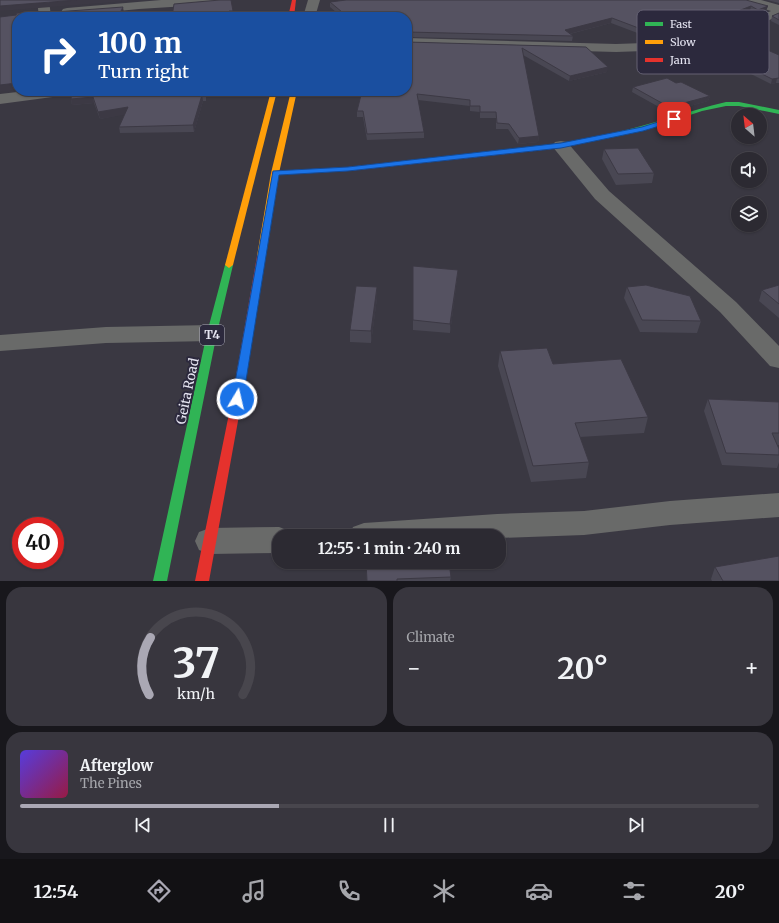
<!DOCTYPE html>
<meta charset="utf-8">
<style>
:root{--surface:#2c2a32;--page:#38363e;--text:#f1f3f6;--muted:#a6a7ac;--line:#48464d;--accent:#aaa8b4}
body{margin:0;font-family:Merriweather,serif;background:var(--page);color:var(--text);height:100vh;display:flex;flex-direction:column;font-size:15px;white-space:nowrap}
*{box-sizing:border-box;margin:0}
p{font-size:13px;color:var(--muted)}
.icon{flex:none;width:22px;height:22px;fill:none;stroke:currentColor;stroke-width:2;stroke-linecap:round;stroke-linejoin:round}
.map{position:relative;height:581px;overflow:hidden}
.sheet{display:flex;flex-direction:column;gap:6px;padding:6px;background:#18171c;flex:1}
.sheet>*{flex:none}
.top-card{position:absolute;left:12px;top:12px;width:400px;height:84px;border-radius:16px;box-shadow:0 1px 3px #0004,0 0 0 1px var(--line);background:#1a4fa0;color:#fff;overflow:hidden}
.needle{width:26px;rotate:332deg}
.fabs{position:absolute;left:731px;top:108px;display:grid;gap:8px}
.fabs a{display:grid;place-items:center;width:36px;height:36px;border-radius:50%;background:var(--surface);box-shadow:0 1px 3px #0004,0 0 0 1px var(--line);font-size:20px}
.speed{position:absolute;left:12px;top:517px;display:flex;gap:8px;font-size:20px;font-weight:700;text-align:center}
.speed>*{display:grid;place-content:center;width:52px;height:52px;border-radius:50%;background:var(--surface);box-shadow:0 1px 3px #0004,0 0 0 1px var(--line);line-height:1}
.speed .limit{border:6px solid #d22;background:#fff;color:#111}
.pin{position:absolute;display:grid;place-items:center;width:34px;height:34px;color:#fff;margin:-17px;border-radius:8px;box-shadow:0 2px 6px #0006}
.me{position:absolute;width:44px;margin:-22px;rotate:9deg;stroke-linejoin:round;filter:drop-shadow(0 0 3px #0008)}
.turn{display:flex;align-items:center;gap:14px;height:84px;padding:0 20px;font-size:18px}
.turn .icon{width:52px;height:52px;stroke-width:2.5}
.turn b{display:block;font-size:28px;line-height:34px}
.big{font-size:30px;font-weight:700;line-height:1.1}
.sheet .card{flex:1;display:flex;flex-direction:column;justify-content:center;gap:6px;min-width:0;padding:0 14px;border-radius:16px;background:var(--page)}
.sheet .dial{align-items:center;gap:0}
.dial svg{height:104px;overflow:visible;fill:none;stroke:var(--line);stroke-width:7;stroke-linecap:round;text-anchor:middle}
.dial text{fill:var(--text);stroke:none}
.song{display:flex;align-items:center;gap:12px}
.cover{width:48px;height:48px;border-radius:6px;background:linear-gradient(135deg,hsl(250 70% 55%),hsl(340 70% 35%))}
.played{height:4px;border-radius:2px;background:linear-gradient(90deg,var(--accent) 35%,var(--line) 35%)}
.keys{display:flex;justify-content:space-around;direction:ltr}
.heat{display:flex;justify-content:space-between;align-items:center;font-size:22px;direction:ltr}
.sheet .tiles{flex:1;display:grid;gap:6px;grid-template-columns:1fr 1fr}
.card:last-child{grid-column:span 2}
.trip{position:absolute;left:272px;top:529px;width:234px;height:40px;border-radius:16px;background:var(--surface);box-shadow:0 1px 3px #0004,0 0 0 1px var(--line);font-weight:700;line-height:40px;text-align:center}
.dock{display:flex;height:64px;justify-content:space-around;align-items:center;background:#121114;color:var(--muted)}
.dock .icon{width:28px;height:28px}
.dock .on{color:var(--accent)}
.dock b{font-size:18px;color:var(--text)}
.map>svg:first-child{display:block}
.lines{fill:none;stroke-linecap:round;stroke-linejoin:round}
.street{fill:#696a69;fill-rule:evenodd}
.fast{fill:#30b455;fill-rule:evenodd}
.slow{fill:#ff9f0a;fill-rule:evenodd}
.jam{fill:#e5322d;fill-rule:evenodd}
.wall{fill:#494753}
.shaded-wall{fill:#3c3944}
.building{fill:#555261;stroke:#3c3944}
.route{fill:#1a73e8;stroke:#114b97}
.labels{text-anchor:middle;stroke-width:4;stroke-linejoin:round;paint-order:stroke}
.shield{fill:#2c293d;stroke:#aeadbc;stroke-width:1}
.shield-label{font-size:12px;font-weight:bold;fill:#e6e5f2}
.street-label{font-size:13px;fill:#e6e5f2;stroke:#2c293d}
.key{fill:#2c293d;stroke:#646173;stroke-width:1}
.key-label{font-size:11px;fill:#e6e5f2}
</style>
<div class="map">
<svg width="779" height="581" viewBox="0 0 779 581">
<rect width="100%" height="100%" fill="#3a3842"/>
<g class="lines">
<!-- street -->
<g class="street">
<polygon points="37,0 49,0 51,17 39,17"/>
<polygon points="161,0 225,0 223,3 219,4 139,9 67,16 63,15 61,12 63,9 67,8"/>
<polygon points="308,0 320,0 315,17 303,17"/>
<polygon points="742,0 761,0 779,5 779,16 726,38 701,45 673,50 616,52 407,46 407,38 616,44 673,42 699,37 716,32 771,11 744,3"/>
<polygon points="26,91 68,91 65,94 60,96 0,104 0,94"/>
<polygon points="561,141 567,142 609,191 736,302 779,346 779,368 770,366 720,312 595,199 552,146 555,142"/>
<polygon points="212,325 220,328 224,333 220,338 212,341 106,343 0,351 0,335 106,327"/>
<polygon points="779,493 779,517 670,525 584,535 499,538 499,536 349,536 353,527 364,523 497,514 584,511 670,501"/>
<polygon points="279,527 290,531 292,536 279,536 279,553 210,554 199,550 195,541 199,532 210,528"/>
</g>
<!-- fast -->
<g class="fast">
<path d="M726,102h13l40,8v4l-40,-8h-13l-24,5 -57,19 -32,7 -3,-2 3,-2c38,-8 75,-22 113,-31z"/>
<polygon points="229,262 233,265 217,333 167,581 153,581 207,333 225,265"/>
</g>
<!-- slow -->
<g class="slow">
<polygon points="271,91 277,91 233,265 229,268 225,265"/>
<polygon points="291,91 297,91 279,173 265,256 261,259 257,256 271,173"/>
</g>
<!-- jam -->
<g class="jam">
<polygon points="292,0 296,0 294,17 288,17"/>
<polygon points="613,133 616,135 615,136 561,148 348,171 275,175 271,173 275,171 348,167 561,144"/>
<polygon points="261,253 265,256 242,399 209,581 195,581 232,399 257,256"/>
</g>
</g>
<!-- wall -->
<g class="wall">
<polygon points="767,0 779,0 779,3"/>
<polygon points="330,2 768,6 766,11 757,15 750,11 680,38 669,33 648,37 611,23 570,34 573,36 572,41 407,37 407,17 342,17 330,7"/>
<polygon points="779,13 779,25 771,21 772,16"/>
<polygon points="407,42 586,47 607,72 569,81 523,55 539,136 538,142 518,144 508,129 496,129 496,118 480,118 480,112 470,111 470,106 418,100 424,132 424,138 367,140 363,117 357,117 357,111"/>
<polygon points="724,55 779,55 779,83 776,83 771,84 723,60"/>
<polygon points="676,83 710,96 708,101 668,112 632,92 633,87"/>
<polygon points="206,91 206,101 203,101 194,132 120,133 119,127 125,114 100,119 94,103 72,105 71,99"/>
<polygon points="604,149 654,173 652,183 616,185 602,159"/>
<polygon points="413,266 458,270 457,279 450,333 413,330"/>
<polygon points="779,285 779,318 759,301 762,290"/>
<polygon points="377,287 377,298 371,343 350,342 350,330"/>
<polygon points="627,287 701,321 697,333 640,332 624,298"/>
<polygon points="500,351 553,364 648,417 644,433 580,437 589,462 586,478 531,482 498,366"/>
<polygon points="708,399 779,402 779,445 777,445 779,449 779,462 777,468 722,465 704,411"/>
<polygon points="366,562 451,577 450,581 367,581"/>
<polygon points="715,567 779,581 712,581 711,579"/>
</g>
<!-- shaded-wall -->
<g class="shaded-wall">
<polygon points="77,0 127,0 128,1 0,11 0,6"/>
<polygon points="751,6 750,11 680,38 681,33"/>
<polygon points="768,6 766,11 757,15 758,10"/>
<polygon points="123,7 124,13 122,17 118,17"/>
<polygon points="229,11 233,11 234,16 228,17"/>
<polygon points="612,18 611,23 565,35 565,30"/>
<polygon points="670,28 669,33 648,37 649,32"/>
<polygon points="608,67 607,72 569,81 570,76"/>
<polygon points="777,78 776,83 771,84 772,79"/>
<polygon points="17,83 17,90 0,91 0,85"/>
<polygon points="202,95 203,101 194,132 193,125"/>
<polygon points="710,96 708,101 668,112 669,107"/>
<polygon points="93,97 94,103 72,105 71,99"/>
<polygon points="128,107 129,114 100,119 98,112"/>
<polygon points="539,136 538,142 518,144 519,138"/>
<polygon points="458,270 457,279 450,333 450,324"/>
<polygon points="377,287 377,298 371,343 371,331"/>
</g>
<!-- building -->
<g class="building">
<polygon points="0,0 77,0 0,6"/>
<polygon points="220,0 231,0 233,11 229,11 228,17 172,17 174,4"/>
<polygon points="346,0 746,0 768,6 758,10 751,6 681,33 670,28 649,32 612,18 565,30 573,36 407,32 407,17 348,17 330,2"/>
<polygon points="123,7 118,17 17,17 17,83 0,85 0,17 16,15 17,13 42,13"/>
<polygon points="779,13 779,20 772,16"/>
<polygon points="407,42 586,47 608,67 570,76 522,48 539,136 519,138 509,124 497,123 496,112 480,112 480,106 470,106 470,100 417,94 424,132 367,134 363,111 357,111 362,91 407,91"/>
<polygon points="763,48 779,55 779,78 772,79 724,55"/>
<polygon points="667,78 676,83 681,82 710,96 669,107 633,87"/>
<polygon points="72,91 205,91 205,95 202,95 193,125 119,127 128,107 98,112 93,97 71,99"/>
<polygon points="638,148 654,173 618,174 604,149"/>
<polygon points="413,266 458,270 450,324 413,320"/>
<polygon points="646,285 690,296 701,321 642,320 627,287"/>
<polygon points="779,285 779,304 762,290"/>
<polygon points="356,286 377,287 371,331 350,330"/>
<polygon points="547,348 553,364 621,359 648,417 575,423 589,462 533,466 500,351"/>
<polygon points="708,399 779,402 779,433 772,433 779,449 779,455 726,453"/>
<polygon points="779,556 779,581 723,581 715,567"/>
<polygon points="366,562 449,562 451,577 397,579 397,581 367,581"/>
</g>
<!-- route -->
<polygon class="route" points="674,117 677,119 676,121 643,131 561,148 348,171 279,175 243,399 241,402 234,402 232,399 273,171 348,167 561,143 642,127"/>
<g class="labels">
<!-- shield labels -->
<rect class="shield" x="200" y="325" width="24" height="20" rx="3"/>
<g class="shield-label">
<text x="212" y="339">T4</text>
</g>
<!-- street labels -->
<g class="street-label">
<text transform="translate(187 391) rotate(-78)" y="5">Geita Road</text>
</g>
</g>
<!-- legend -->
<rect x="637" y="10" width="132" height="64" rx="6" class="key"/>
<rect x="645" y="22" width="18" height="4" fill="#30b455"/>
<rect x="645" y="40" width="18" height="4" fill="#ff9f0a"/>
<rect x="645" y="58" width="18" height="4" fill="#e5322d"/>
<g class="key-label">
<text x="670" y="28">Fast</text>
<text x="670" y="46">Slow</text>
<text x="670" y="64">Jam</text>
</g>
</svg>
<div class="fabs">
<a><svg class="needle" viewBox="-14 -14 28 28"><path d="M0-13l5 13h-10z" fill="#e53935"/><path d="M0 13l5-13h-10z" fill="#a6a7ac"/></svg></a>
<a><svg class="icon" aria-label="sound" viewBox="0 0 24 24"><path d="M4 9h4l5-4v14l-5-4H4zM17 9q2 3 0 6"/></svg></a>
<a><svg class="icon" aria-label="layers" viewBox="0 0 24 24"><path d="M12 4l9 5-9 5-9-5zM3 14l9 5 9-5"/></svg></a>
</div>
<div class="speed"><div class="limit">40</div></div>
<div class="pin" style="left:674px;top:119px;background:#d93025"><svg class="icon" aria-label="arrive" viewBox="0 0 24 24"><path d="M6 21V4h12l-3 4 3 4H6"/></svg></div>
<svg class="me" style="left:237px;top:399px" viewBox="-20 -20 40 40"><circle r="17" fill="#1a73e8" stroke="#fff" stroke-width="3"/><path d="M0-11L8 9 0 5-8 9z" fill="#fff"/></svg>
<div class="trip">12:55 · 1 min · 240 m</div>
<div class="top-card">
<div class="turn"><svg class="icon" aria-label="right" viewBox="0 0 24 24"><path d="M7 20v-9h11M14 6l5 5-5 5"/></svg><div><b>100 m</b>Turn right</div></div>
</div>
</div>
<section class="sheet">
<div class="tiles">
<div class="card dial"><svg viewBox="0 0 100 80">
<path d="M14 69A42 42 0 1 1 86 69"/>
<path d="M14 69A42 42 0 0 1 15 25" stroke="#aaa8b4"/>
<text x="50" y="56" font-size="32" font-weight="700">37</text>
<text x="50" y="72" font-size="11">km/h</text>
</svg></div>
<div class="card"><p>Climate</p>
<div class="heat"><a>−</a><b class="big">20°</b><a>+</a></div>
</div>
<div class="card">
<div class="song"><i class="cover"></i><div><b>Afterglow</b><p>The Pines</p></div></div>
<div class="played"></div>
<div class="keys"><svg class="icon" aria-label="previous" viewBox="0 0 24 24"><path d="M18 5L8 12l10 7zM5 5v14"/></svg><svg class="icon" aria-label="pause" viewBox="0 0 24 24"><path d="M8 5v14M16 5v14"/></svg><svg class="icon" aria-label="next" viewBox="0 0 24 24"><path d="M6 5l10 7-10 7zM19 5v14"/></svg></div>
</div>
</div>
</section>
<nav class="dock">
<b>12:54</b>
<svg class="icon on" aria-label="directions" viewBox="0 0 24 24"><path d="M12 3l9 9-9 9-9-9zM9 14v-3h6M13 9l2 2-2 2"/></svg>
<svg class="icon" aria-label="music" viewBox="0 0 24 24"><path d="M9 18V5l10-2v13"/><circle cx="6" cy="18" r="3"/><circle cx="16" cy="16" r="3"/></svg>
<svg class="icon" aria-label="phone" viewBox="0 0 24 24"><path d="M5 4h4l2 5-3 2q2 4 5 5l2-3 5 2v4C11 20 4 13 5 4z"/></svg>
<svg class="icon" aria-label="climate" viewBox="0 0 24 24"><path d="M12 3v18M4 7l16 10M4 17L20 7"/></svg>
<svg class="icon" aria-label="car" viewBox="0 0 24 24"><path d="M5 17H2v-5l4-1 3-4h7l3 4 3 1v5h-3M9 17h6M6 11h13"/><circle cx="7" cy="17" r="2"/><circle cx="17" cy="17" r="2"/></svg>
<svg class="icon" aria-label="filters" viewBox="0 0 24 24"><path d="M4 7h16M4 17h16"/><circle cx="9" cy="7" r="2"/><circle cx="15" cy="17" r="2"/></svg>
<b>20°</b>
</nav>
